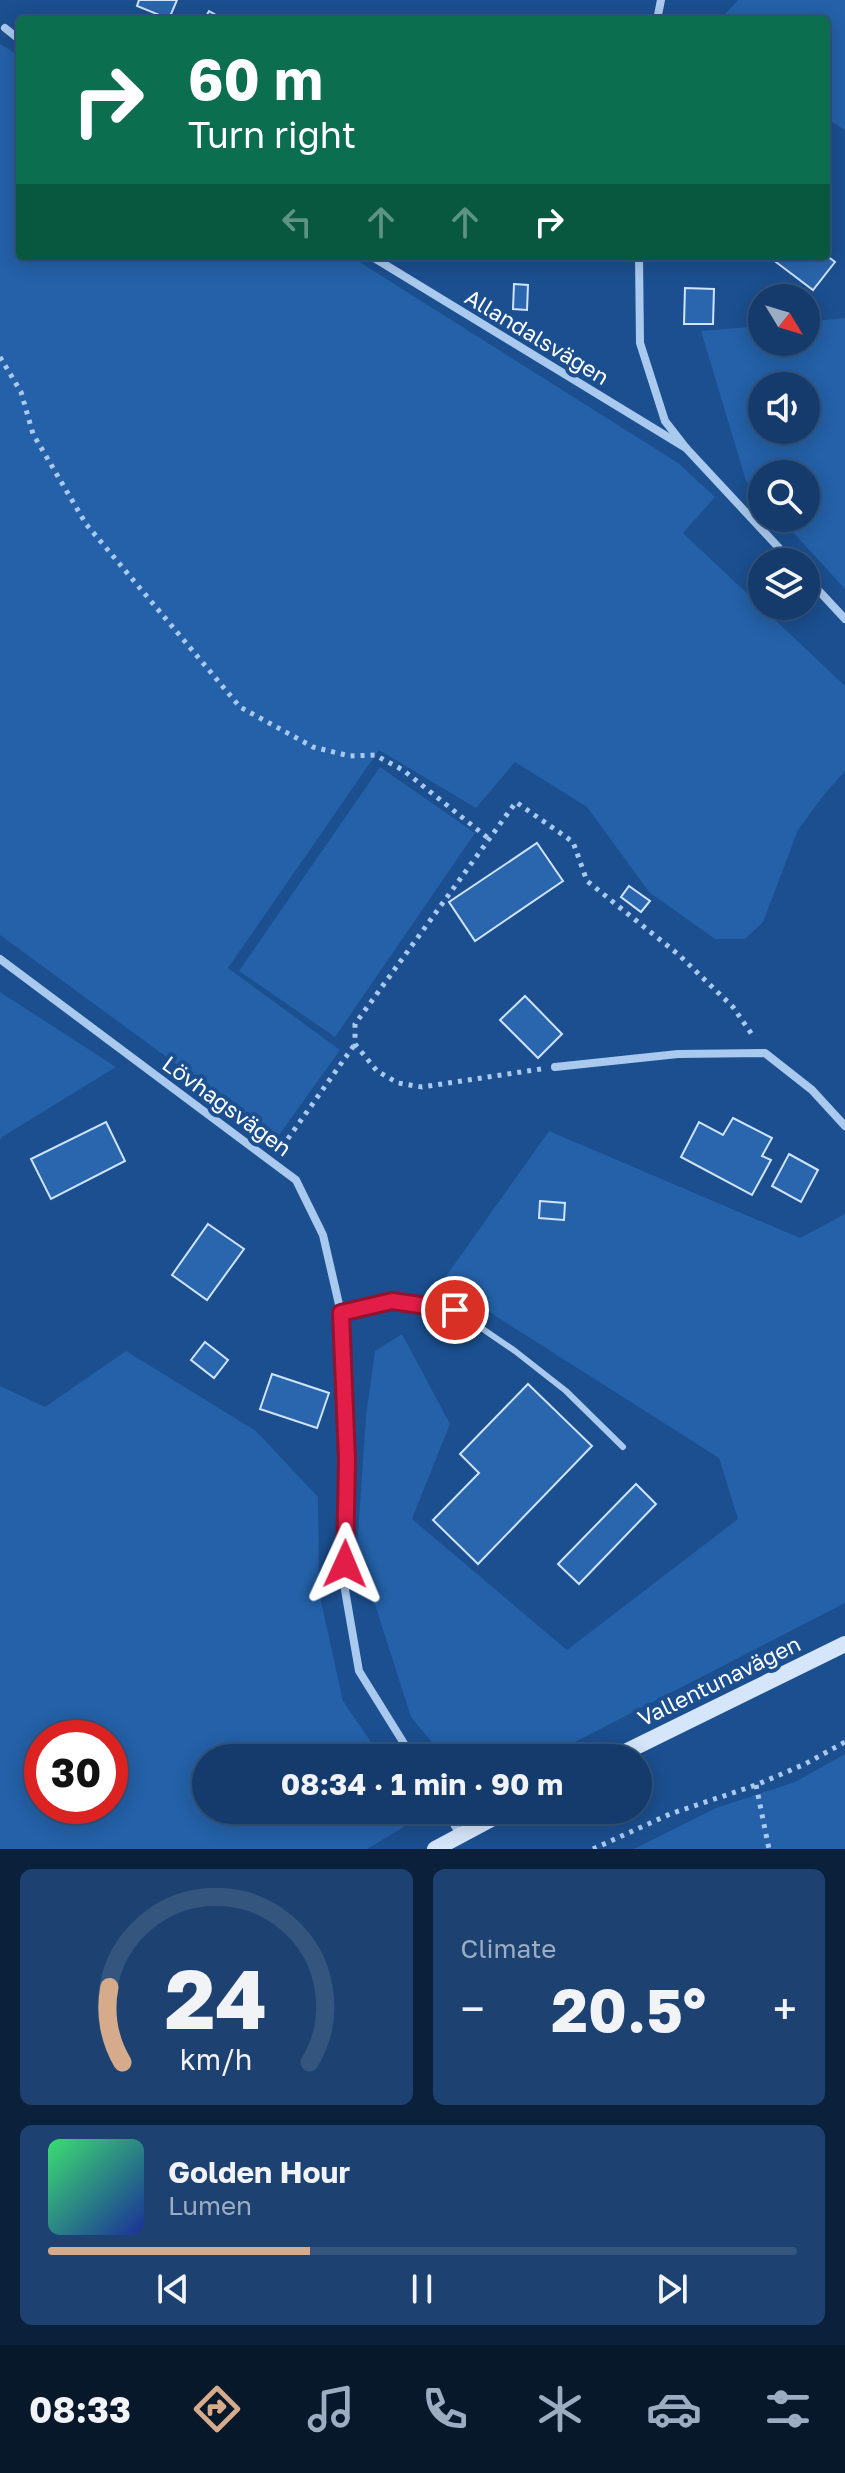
<!DOCTYPE html>
<meta charset="utf-8">
<style>
:root{--surface:#143b6b;--page:#1d4271;--text:#f1f3f6;--muted:#9dadc1;--line:#33557e;--accent:#d6ab8b}
body{margin:0;font-family:"Golos Text",sans-serif;background:var(--page);color:var(--text);height:100vh;display:flex;flex-direction:column;font-size:30px;white-space:nowrap}
*{box-sizing:border-box;margin:0}
p{font-size:26px;color:var(--muted)}
.icon{flex:none;width:44px;height:44px;fill:none;stroke:currentColor;stroke-width:2;stroke-linecap:round;stroke-linejoin:round}
.map{position:relative;height:1849px;overflow:hidden}
.drawer{display:flex;flex-direction:column;gap:20px;padding:20px;background:#0b203b;flex:1}
.drawer>*{flex:none}
.banner{position:absolute;left:16px;top:16px;width:814px;height:244px;border-radius:8px;box-shadow:0 4px 20px #0003,0 0 0 2px var(--line);background:#0b6e4f;color:#fff;overflow:hidden}
.needle{width:52px;rotate:128deg}
.tools{position:absolute;left:748px;top:284px;display:grid;gap:16px}
.tools a{display:grid;place-items:center;width:72px;height:72px;border-radius:50%;background:var(--surface);box-shadow:0 4px 20px #0003,0 0 0 2px var(--line);font-size:40px}
.speed{position:absolute;left:24px;top:1720px;display:flex;gap:16px;font-size:40px;font-weight:700;text-align:center}
.speed>*{display:grid;place-content:center;width:104px;height:104px;border-radius:50%;background:var(--surface);box-shadow:0 4px 20px #0003,0 0 0 2px var(--line);line-height:1}
.speed .limit{border:12px solid #d22;background:#fff;color:#111}
.pin{position:absolute;display:grid;place-items:center;width:68px;height:68px;color:#fff;margin:-34px;border:4px solid #fff;border-radius:50%;box-shadow:0 2px 8px #0007}
.me{position:absolute;width:88px;margin:-44px;rotate:1deg;stroke-linejoin:round;filter:drop-shadow(0 0 6px #0008)}
.turn{display:flex;align-items:center;gap:28px;height:168px;padding:0 40px;font-size:36px}
.turn .icon{width:104px;height:104px;stroke-width:2.5}
.turn b{display:block;font-size:56px;line-height:68px}
.lanes{display:flex;align-items:center;height:76px;padding:0 40px;background:#0003;justify-content:center;gap:40px;direction:ltr}
.lanes .off{opacity:.35}
.big{font-size:60px;font-weight:700;line-height:1.1}
.drawer .tile{flex:1;display:flex;flex-direction:column;justify-content:center;gap:12px;min-width:0;padding:0 28px;border-radius:12px;background:var(--page)}
.drawer .dial{align-items:center;gap:0}
.dial svg{height:208px;overflow:visible;fill:none;stroke:var(--line);stroke-width:7;stroke-linecap:round;text-anchor:middle}
.dial text{fill:var(--text);stroke:none}
.song{display:flex;align-items:center;gap:24px}
.cover{width:96px;height:96px;border-radius:12px;background:linear-gradient(135deg,hsl(140 70% 55%),hsl(230 70% 35%))}
.played{height:8px;border-radius:4px;background:linear-gradient(90deg,var(--accent) 35%,var(--line) 35%)}
.keys{display:flex;justify-content:space-around;direction:ltr}
.heat{display:flex;justify-content:space-between;align-items:center;font-size:44px;direction:ltr}
.drawer .tiles{flex:1;display:grid;gap:20px;grid-template-columns:1fr 1fr}
.tile:last-child{grid-column:span 2}
.trip{position:absolute;left:192px;top:1744px;width:460px;height:80px;border-radius:40px;background:var(--surface);box-shadow:0 4px 20px #0003,0 0 0 2px var(--line);font-weight:700;line-height:80px;text-align:center}
.dock{display:flex;height:128px;justify-content:space-around;align-items:center;background:#08182b;color:var(--muted)}
.dock .icon{width:56px;height:56px}
.dock .current{color:var(--accent)}
.dock b{font-size:36px;color:var(--text)}
.map>svg:first-child{display:block}
.green{fill:#2461a8;fill-rule:evenodd}
.building{fill:#2a66ad;stroke:#cfe3fa;stroke-width:2}
.lines{fill:none;stroke-linecap:round;stroke-linejoin:round}
.path{stroke:#a9c9ee;stroke-width:5;stroke-dasharray:4 6;stroke-linecap:butt}
.lane{stroke:#a9c9ee;stroke-width:6}
.street{stroke:#a9c9ee;stroke-width:8}
.secondary{stroke:#d6e6fa;stroke-width:16}
.route-casing{stroke:#92132f;stroke-width:20}
.route{stroke:#e11d48;stroke-width:14}
.labels{text-anchor:middle;stroke-width:8;stroke-linejoin:round;paint-order:stroke}
.street-label{font-size:22px;fill:#fff;stroke:#1b4f8f}
</style>
<div class="map">
<svg width="845" height="1849" viewBox="0 0 845 1849">
<rect width="100%" height="100%" fill="#1b4f8f"/>
<!-- green -->
<g class="green">
<polygon points="738,0 845,0 845,130 826,118 826,20 720,20"/>
<polygon points="0,44 20,56 20,256 350,256 678,463 715,497 683,533 845,686 845,771 823,796 798,830 763,922 745,939 715,939 649,892 587,807 515,762 476,808 379,750 228,968 340,1050 277,1138 0,935"/>
<path d="M845,318v271l-65,-71h26v-44h-44v24l-16,-17 -45,-150 61,-5v16h44v-20zM762,386h44v44h-44z"/>
<polygon points="380,767 475,833 335,1037 239,971"/>
<polygon points="0,992 116,1067 2,1137 0,1141"/>
<polygon points="549,1131 800,1238 845,1214 845,1603 544,1758 445,1758 411,1717 357,1548 366,1416 375,1351 402,1334 450,1424 412,1519 567,1650 738,1519 719,1458 442,1282"/>
<path d="M126,1351l130,80 62,66 1,95 24,109 39,57h-176v52h212l4,6 -55,33h-367v-463l45,21zM110,1738v68h-68v-68z"/>
<polygon points="845,1754 845,1849 634,1849 716,1808 795,1782"/>
</g>
<!-- building -->
<g class="building">
<polygon points="139,0 177,0 169,19 137,6"/>
<polygon points="209,11 223,19 222,20 204,20"/>
<polygon points="826,255 835,262 813,290 768,256"/>
<polygon points="514,284 528,285 527,310 513,309"/>
<polygon points="685,288 714,289 713,324 684,324"/>
<polygon points="537,843 563,881 475,941 449,902"/>
<polygon points="629,886 650,901 641,912 621,897"/>
<polygon points="525,996 562,1034 538,1058 500,1020"/>
<polygon points="733,1118 772,1138 762,1156 771,1160 752,1195 681,1157 699,1122 723,1135"/>
<polygon points="106,1122 125,1161 51,1199 31,1159"/>
<polygon points="789,1154 818,1170 801,1202 772,1186"/>
<polygon points="540,1201 565,1203 564,1220 539,1218"/>
<polygon points="208,1224 244,1249 207,1300 172,1275"/>
<polygon points="205,1342 228,1360 214,1378 191,1360"/>
<polygon points="272,1374 329,1393 317,1428 260,1409"/>
<polygon points="528,1384 592,1446 478,1564 433,1520 479,1473 460,1454"/>
<polygon points="636,1484 656,1504 579,1584 558,1564"/>
</g>
<g class="lines">
<!-- path -->
<g class="path">
<polyline points="0,357 21,392 33,434 86,524 240,707 313,747 350,756 375,755 403,770 488,838"/>
<polyline points="541,1069 422,1087 398,1083 377,1071 355,1044 355,1024 516,802 573,842 587,881 679,955 733,1007 753,1036"/>
<polyline points="282,1147 355,1044"/>
<polyline points="756,1785 769,1849"/>
<polyline points="593,1849 670,1814 756,1785 805,1764 845,1742"/>
</g>
<!-- lane -->
<polyline class="lane" points="341,1313 392,1301 455,1310 515,1351 566,1391 623,1447"/>
<!-- street -->
<g class="street">
<polyline points="657,20 661,0"/>
<polyline points="5,28 20,40"/>
<polyline points="371,256 686,448"/>
<polyline points="639,256 640,343 665,421 686,448 792,562"/>
<polyline points="806,577 845,619"/>
<polyline points="0,959 296,1180 323,1235 341,1313 347,1460 345,1590 359,1671 413,1758"/>
<polyline points="555,1067 678,1054 765,1053 812,1090 845,1126"/>
<polyline points="445,1810 460,1834"/>
</g>
<!-- secondary -->
<g class="secondary">
<polyline points="613,1758 845,1644"/>
<polyline points="435,1849 508,1810"/>
</g>
</g>
<g class="lines">
<defs>
<polyline id="route" points="345,1564 347,1460 341,1313 392,1301 455,1310"/>
</defs>
<!-- route casing -->
<use href="#route" class="route-casing"/>
<!-- route -->
<use href="#route" class="route"/>
</g>
<g class="labels">
<!-- street labels -->
<g class="street-label">
<text transform="translate(537 337) rotate(31)" y="8">Allandalsvägen</text>
<text transform="translate(227 1106) rotate(36)" y="8">Lövhagsvägen</text>
<text transform="translate(719 1681) rotate(-26)" y="8">Vallentunavägen</text>
</g>
</g>
</svg>
<div class="tools">
<a><svg class="needle" viewBox="-14 -14 28 28"><path d="M0-13l5 13h-10z" fill="#e53935"/><path d="M0 13l5-13h-10z" fill="#9dadc1"/></svg></a>
<a><svg class="icon" aria-label="sound" viewBox="0 0 24 24"><path d="M4 9h4l5-4v14l-5-4H4zM17 9q2 3 0 6"/></svg></a>
<a><svg class="icon" aria-label="search" viewBox="0 0 24 24"><circle cx="10" cy="10" r="6"/><path d="M15 15l6 6"/></svg></a>
<a><svg class="icon" aria-label="layers" viewBox="0 0 24 24"><path d="M12 4l9 5-9 5-9-5zM3 14l9 5 9-5"/></svg></a>
</div>
<div class="speed"><div class="limit">30</div></div>
<div class="pin" style="left:455px;top:1310px;background:#d93025"><svg class="icon" aria-label="arrive" viewBox="0 0 24 24"><path d="M6 21V4h12l-3 4 3 4H6"/></svg></div>
<svg class="me" style="left:345px;top:1564px" viewBox="-20 -20 40 40"><path d="M0-17L14 15 0 8-14 15z" fill="#e11d48" stroke="#fff" stroke-width="4"/></svg>
<div class="trip">08:34 · 1 min · 90 m</div>
<div class="banner">
<div class="turn"><svg class="icon" aria-label="right" viewBox="0 0 24 24"><path d="M7 20v-9h11M14 6l5 5-5 5"/></svg><div><b>60 m</b>Turn right</div></div>
<div class="lanes"><svg class="icon off" aria-label="left" viewBox="0 0 24 24"><path d="M17 20v-9H6M10 6l-5 5 5 5"/></svg><svg class="icon off" aria-label="ahead" viewBox="0 0 24 24"><path d="M12 20V5M6 11l6-6 6 6"/></svg><svg class="icon off" aria-label="ahead" viewBox="0 0 24 24"><path d="M12 20V5M6 11l6-6 6 6"/></svg><svg class="icon" aria-label="right" viewBox="0 0 24 24"><path d="M7 20v-9h11M14 6l5 5-5 5"/></svg></div>
</div>
</div>
<section class="drawer">
<div class="tiles">
<div class="tile dial"><svg viewBox="0 0 100 80">
<path d="M14 69A42 42 0 1 1 86 69"/>
<path d="M14 69A42 42 0 0 1 9 40" stroke="#d6ab8b"/>
<text x="50" y="56" font-size="32" font-weight="700">24</text>
<text x="50" y="72" font-size="11">km/h</text>
</svg></div>
<div class="tile"><p>Climate</p>
<div class="heat"><a>−</a><b class="big">20.5°</b><a>+</a></div>
</div>
<div class="tile">
<div class="song"><i class="cover"></i><div><b>Golden Hour</b><p>Lumen</p></div></div>
<div class="played"></div>
<div class="keys"><svg class="icon" aria-label="previous" viewBox="0 0 24 24"><path d="M18 5L8 12l10 7zM5 5v14"/></svg><svg class="icon" aria-label="pause" viewBox="0 0 24 24"><path d="M8 5v14M16 5v14"/></svg><svg class="icon" aria-label="next" viewBox="0 0 24 24"><path d="M6 5l10 7-10 7zM19 5v14"/></svg></div>
</div>
</div>
</section>
<nav class="dock">
<b>08:33</b>
<svg class="icon current" aria-label="directions" viewBox="0 0 24 24"><path d="M12 3l9 9-9 9-9-9zM9 14v-3h6M13 9l2 2-2 2"/></svg>
<svg class="icon" aria-label="music" viewBox="0 0 24 24"><path d="M9 18V5l10-2v13"/><circle cx="6" cy="18" r="3"/><circle cx="16" cy="16" r="3"/></svg>
<svg class="icon" aria-label="phone" viewBox="0 0 24 24"><path d="M5 4h4l2 5-3 2q2 4 5 5l2-3 5 2v4C11 20 4 13 5 4z"/></svg>
<svg class="icon" aria-label="climate" viewBox="0 0 24 24"><path d="M12 3v18M4 7l16 10M4 17L20 7"/></svg>
<svg class="icon" aria-label="car" viewBox="0 0 24 24"><path d="M5 17H2v-5l4-1 3-4h7l3 4 3 1v5h-3M9 17h6M6 11h13"/><circle cx="7" cy="17" r="2"/><circle cx="17" cy="17" r="2"/></svg>
<svg class="icon" aria-label="filters" viewBox="0 0 24 24"><path d="M4 7h16M4 17h16"/><circle cx="9" cy="7" r="2"/><circle cx="15" cy="17" r="2"/></svg>
</nav>
